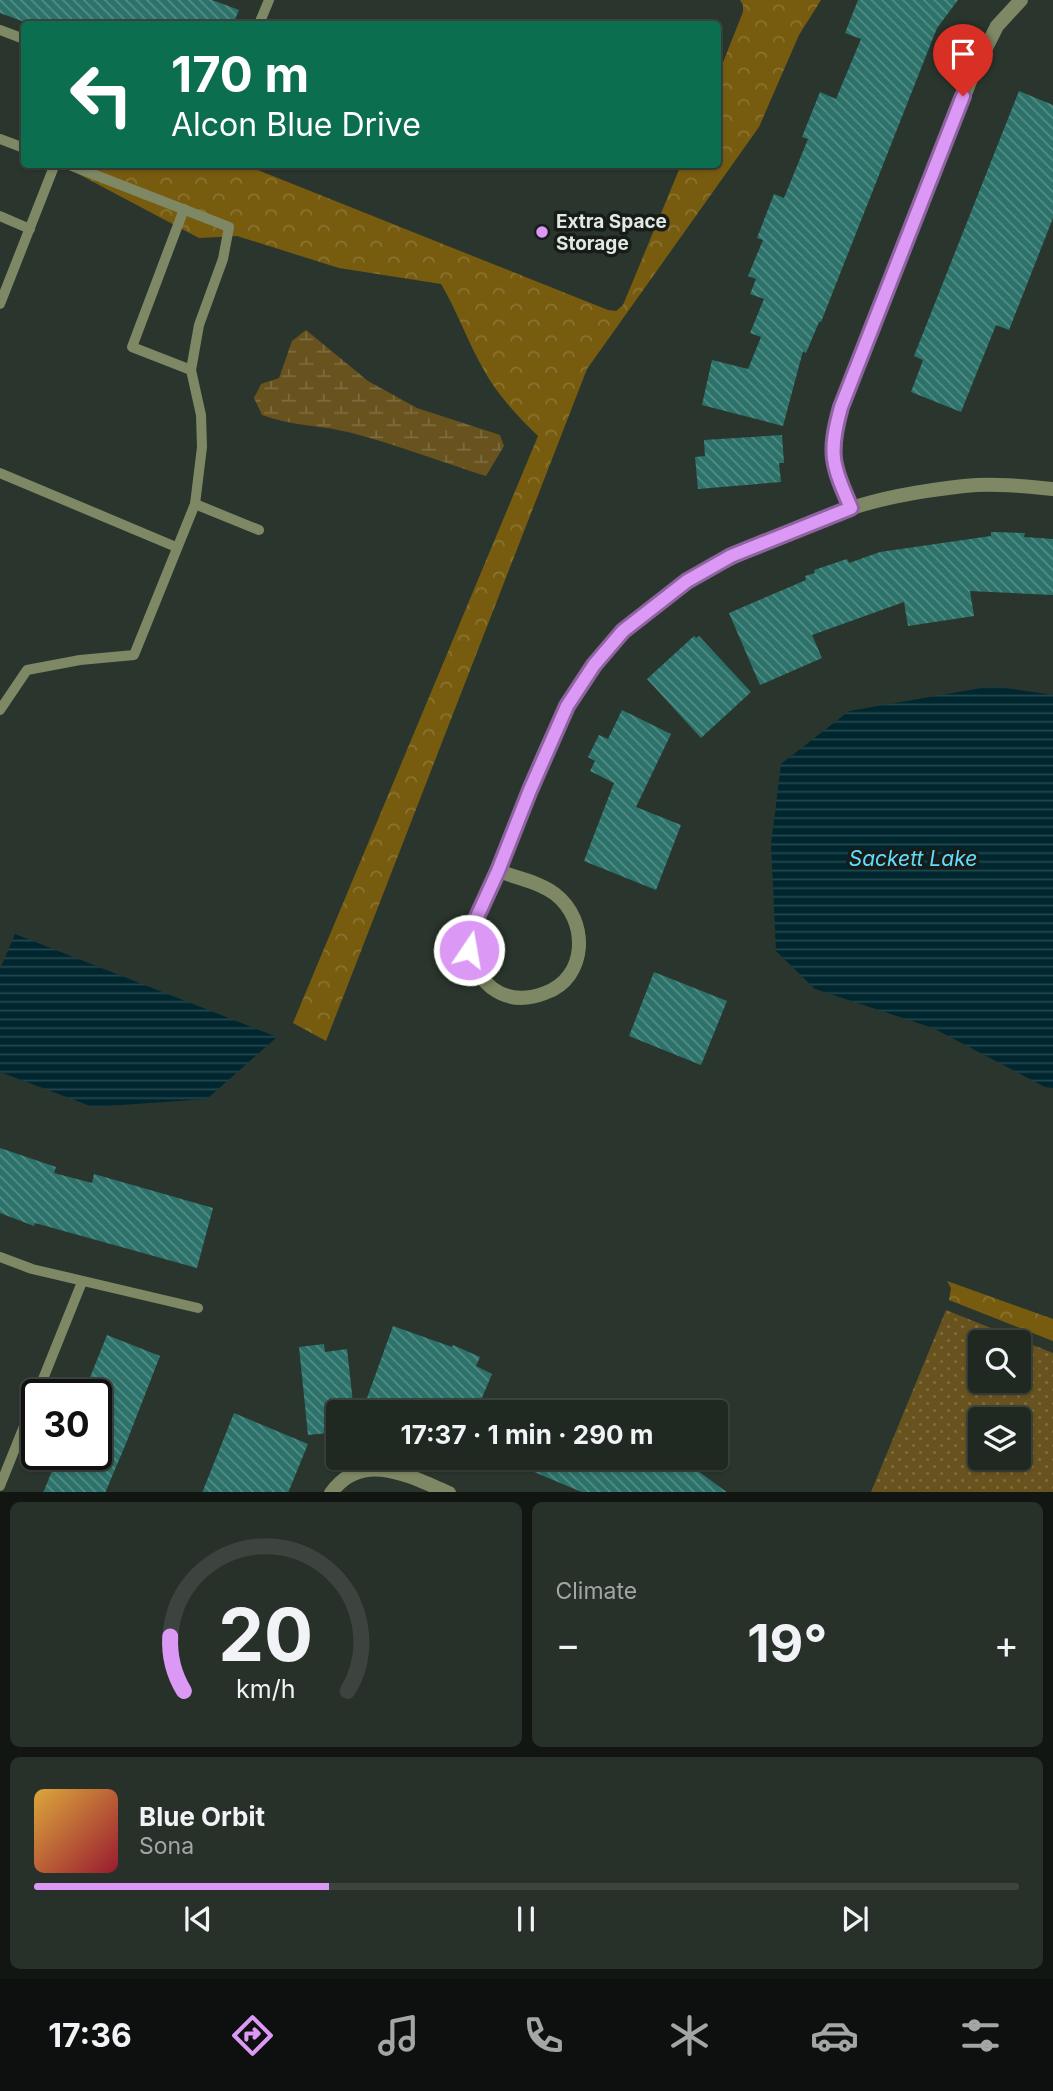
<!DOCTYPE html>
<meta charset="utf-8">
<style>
:root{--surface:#202822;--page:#28302a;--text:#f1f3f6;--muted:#a2a6a5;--line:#3d4440;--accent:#db99f5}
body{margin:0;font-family:Inter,sans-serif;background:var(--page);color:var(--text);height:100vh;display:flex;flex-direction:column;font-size:26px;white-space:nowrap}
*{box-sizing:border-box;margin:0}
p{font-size:23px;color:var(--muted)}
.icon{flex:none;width:38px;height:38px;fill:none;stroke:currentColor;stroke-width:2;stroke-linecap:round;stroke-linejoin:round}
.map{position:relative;height:1492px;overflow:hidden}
.drawer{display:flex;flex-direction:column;gap:10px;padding:10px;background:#121613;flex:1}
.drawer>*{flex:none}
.hud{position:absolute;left:21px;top:21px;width:700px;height:147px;border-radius:7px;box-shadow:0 2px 5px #0004,0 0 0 2px var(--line);background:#0b6e4f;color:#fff;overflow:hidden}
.fabs{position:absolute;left:968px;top:1330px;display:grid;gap:14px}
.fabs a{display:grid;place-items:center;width:63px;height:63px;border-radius:7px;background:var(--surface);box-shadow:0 2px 5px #0004,0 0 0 2px var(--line);font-size:35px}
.speed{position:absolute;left:21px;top:1379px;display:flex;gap:14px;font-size:35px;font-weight:700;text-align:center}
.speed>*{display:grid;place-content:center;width:91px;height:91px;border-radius:50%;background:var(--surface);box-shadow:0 2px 5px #0004,0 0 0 2px var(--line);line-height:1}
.speed .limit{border:4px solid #111;border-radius:10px;background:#fff;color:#111}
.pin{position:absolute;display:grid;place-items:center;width:60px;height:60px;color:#fff;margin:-72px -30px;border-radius:50% 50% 50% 0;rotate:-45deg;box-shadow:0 0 7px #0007}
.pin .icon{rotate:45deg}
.me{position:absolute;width:77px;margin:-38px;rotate:12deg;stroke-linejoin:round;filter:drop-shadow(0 0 5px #0008)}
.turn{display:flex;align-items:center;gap:24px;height:147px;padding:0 35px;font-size:32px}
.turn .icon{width:91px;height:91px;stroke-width:2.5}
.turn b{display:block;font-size:49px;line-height:60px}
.big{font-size:52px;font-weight:700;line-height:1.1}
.drawer .tile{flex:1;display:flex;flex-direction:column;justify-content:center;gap:10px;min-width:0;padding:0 24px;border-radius:10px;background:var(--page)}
.drawer .dial{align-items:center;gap:0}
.dial svg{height:182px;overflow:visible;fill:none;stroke:var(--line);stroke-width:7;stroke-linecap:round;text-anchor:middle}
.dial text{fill:var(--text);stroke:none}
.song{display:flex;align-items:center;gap:21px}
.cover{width:84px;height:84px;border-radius:10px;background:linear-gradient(135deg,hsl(40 70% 55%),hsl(350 70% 35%))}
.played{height:7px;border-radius:4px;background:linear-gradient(90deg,var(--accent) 30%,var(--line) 30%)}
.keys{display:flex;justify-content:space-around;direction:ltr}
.heat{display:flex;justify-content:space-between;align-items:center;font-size:38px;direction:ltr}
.drawer .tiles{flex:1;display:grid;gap:10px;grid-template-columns:1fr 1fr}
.tile:last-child{grid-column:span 2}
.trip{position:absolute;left:326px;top:1400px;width:402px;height:70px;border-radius:7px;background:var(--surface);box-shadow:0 2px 5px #0004,0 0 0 2px var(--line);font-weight:700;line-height:70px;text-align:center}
.tabs{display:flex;height:112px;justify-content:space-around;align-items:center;background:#0d100e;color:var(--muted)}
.tabs .icon{width:49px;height:49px}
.tabs .current{color:var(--accent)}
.tabs b{font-size:32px;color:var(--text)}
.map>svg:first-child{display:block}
.forest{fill:url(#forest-crowns)}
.wetland{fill:url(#wetland-marsh)}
.park{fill:url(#park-dots);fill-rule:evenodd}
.water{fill:url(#water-rules)}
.building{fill:url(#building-back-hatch)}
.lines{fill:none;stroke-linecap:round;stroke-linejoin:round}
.service{stroke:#7f8864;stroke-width:10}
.minor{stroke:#7f8864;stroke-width:14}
.route-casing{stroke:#8e639f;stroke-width:18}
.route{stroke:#db99f5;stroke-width:12}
.poi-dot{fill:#db99f5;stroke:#171c18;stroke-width:2.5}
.labels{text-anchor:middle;stroke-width:7;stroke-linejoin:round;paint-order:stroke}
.poi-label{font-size:19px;font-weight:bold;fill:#e2e9e4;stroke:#171c18;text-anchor:start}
.water-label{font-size:21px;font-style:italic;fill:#60ddfd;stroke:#171c18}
</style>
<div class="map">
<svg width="1053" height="1493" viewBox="0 0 1053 1493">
<defs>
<pattern id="forest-crowns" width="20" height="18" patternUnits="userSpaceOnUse" patternTransform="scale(1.75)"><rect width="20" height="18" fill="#775c0f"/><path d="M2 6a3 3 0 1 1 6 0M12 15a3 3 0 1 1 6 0" fill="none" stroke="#8a7332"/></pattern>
<pattern id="wetland-marsh" width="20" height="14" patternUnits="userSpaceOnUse" patternTransform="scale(1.75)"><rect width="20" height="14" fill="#68531f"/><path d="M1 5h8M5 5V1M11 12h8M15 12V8" fill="none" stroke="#7d6c3f"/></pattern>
<pattern id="park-dots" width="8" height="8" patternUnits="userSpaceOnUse" patternTransform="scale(1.75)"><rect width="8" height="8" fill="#68531f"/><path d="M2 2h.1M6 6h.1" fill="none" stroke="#7d6c3f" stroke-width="1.8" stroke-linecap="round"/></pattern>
<pattern id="water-rules" width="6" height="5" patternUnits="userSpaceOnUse" patternTransform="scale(1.75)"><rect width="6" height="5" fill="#00262f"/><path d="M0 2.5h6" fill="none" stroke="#25464d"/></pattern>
<pattern id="building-back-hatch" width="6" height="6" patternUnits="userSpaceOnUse" patternTransform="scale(1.75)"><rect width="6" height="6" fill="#2c726a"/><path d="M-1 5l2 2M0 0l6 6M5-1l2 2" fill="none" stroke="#548d86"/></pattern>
</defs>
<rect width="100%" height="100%" fill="#2a362d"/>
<!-- forest -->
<g class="forest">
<path d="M740,0h81l-22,35 -40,92 -172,242 -261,672 -33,-18 245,-587c-23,-22 -43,-44 -58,-73 -14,-26 -24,-54 -39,-79l-102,-16 -102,-32 -38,2 -132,-70 1,-4 177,1 363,145 8,1 7,-6 58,-140 37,-1v-89l25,-63v-7z"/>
<polygon points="947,1281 1053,1319 1053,1341 949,1300 951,1288"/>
</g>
<!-- wetland -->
<path class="wetland" d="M306,330l62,51 49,27 83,27 4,11 -18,30c-44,-14 -89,-31 -134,-43 -30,-8 -62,-7 -90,-18l-8,-17 7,-14 18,-6 13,-37z"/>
<!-- park -->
<path class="park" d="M946,1310l107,43v139h-182zM980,1342h38v39h-38zM980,1419h38v39h-38z"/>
<!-- water -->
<g class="water">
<polygon points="993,686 1053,695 1053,1088 1045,1087 933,1028 815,989 776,951 771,845 781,764 849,711"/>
<polygon points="15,934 277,1037 207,1099 93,1107 0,1072 0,969"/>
</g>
<!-- building -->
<g class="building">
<polygon points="0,0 212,0 239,10 233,24 30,24 0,13"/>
<polygon points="858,0 958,0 937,28 821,322 819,322 806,353 803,351 783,426 702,405 712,360 748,369 761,337 750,333 764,299 750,294 756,279 748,276 763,240 757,238 774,194 784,198 808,139 802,137 820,92 836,99 861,39 845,33"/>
<polygon points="1019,91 1053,105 1053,218 1009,330 996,325 961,412 911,392 923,360 914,356"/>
<polygon points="782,435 784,463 779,463 781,482 698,489 695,457 705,456 704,440"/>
<polygon points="991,532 1025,533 1024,537 1053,539 1053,595 970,591 974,616 908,626 904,602 812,635 822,658 760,685 729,613 806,580 805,576 815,573 814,570 847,559 849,563 880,552 991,536"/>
<polygon points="694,636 696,638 699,636 751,692 701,738 647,679"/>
<polygon points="622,710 671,734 636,807 681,825 656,890 584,861 614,783 590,771 595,761 588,757 599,735 608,739"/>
<polygon points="654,972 727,1001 701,1065 629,1036"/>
<polygon points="0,1148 56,1167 54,1173 92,1183 94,1174 213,1208 197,1268 35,1223 34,1226 0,1213"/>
<polygon points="393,1326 452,1347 453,1345 480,1357 476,1366 492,1374 476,1412 362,1412"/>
<polygon points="107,1335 160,1356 127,1441 105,1493 43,1493 59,1454 96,1454 96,1395 83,1395"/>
<polygon points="324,1344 325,1352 347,1349 354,1412 338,1412 338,1432 308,1435 299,1347"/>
<polygon points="234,1413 308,1444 288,1493 202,1493"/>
<polygon points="501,1458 680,1458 728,1493 584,1493"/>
</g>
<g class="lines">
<!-- service -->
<g class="service">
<polyline points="259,24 269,0"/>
<polyline points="0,30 24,39"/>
<polyline points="0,139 24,148"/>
<polyline points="184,209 132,347 191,370"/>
<polyline points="0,216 30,229"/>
<polyline points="0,304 55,164"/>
<polyline points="0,473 176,547"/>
<polyline points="195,504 259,530"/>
<polyline points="0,710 27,670 80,660 134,655 195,504 202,447 201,415 191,370 199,325 223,259 229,227 67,164"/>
<polyline points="0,1257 32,1269 198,1308"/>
<polyline points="0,1486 82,1282"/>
</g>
<!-- minor -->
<g class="minor">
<path d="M851,508c-19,-44 -24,-54 -10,-101l132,-333 24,-48 24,-26"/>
<path d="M498,871c19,7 41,11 57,23 34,26 33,84 -10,99 -18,7 -37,7 -53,-5 -47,-39 -8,-81 9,-125 26,-68 50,-142 95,-200 52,-66 115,-99 191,-129 21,-8 41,-18 62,-25 35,-12 79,-19 115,-23 29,-3 60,0 89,3"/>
<path d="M331,1493c31,-44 80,-16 118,0"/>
</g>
</g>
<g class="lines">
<defs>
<path id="route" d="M469,950l1,-18 28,-61 32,-81 37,-84 27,-41 29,-34 64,-50 44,-25 120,-48c-19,-44 -23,-54 -10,-101l122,-311"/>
</defs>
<!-- route casing -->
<use href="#route" class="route-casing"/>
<!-- route -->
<use href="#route" class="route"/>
</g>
<!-- markers -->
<circle class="poi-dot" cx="542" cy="232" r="7"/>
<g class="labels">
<!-- poi labels -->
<g class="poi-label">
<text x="556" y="228">Extra Space<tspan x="556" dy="22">Storage</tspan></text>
</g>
<!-- water labels -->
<g class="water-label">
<text x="913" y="866">Sackett Lake</text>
</g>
</g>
</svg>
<div class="fabs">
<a><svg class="icon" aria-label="search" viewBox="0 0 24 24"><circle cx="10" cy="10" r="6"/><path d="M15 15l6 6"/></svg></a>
<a><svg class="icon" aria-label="layers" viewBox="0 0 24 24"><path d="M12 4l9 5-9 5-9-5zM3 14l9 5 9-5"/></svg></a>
</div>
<div class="speed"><div class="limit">30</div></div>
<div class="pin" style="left:963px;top:96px;background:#d93025"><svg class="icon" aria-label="arrive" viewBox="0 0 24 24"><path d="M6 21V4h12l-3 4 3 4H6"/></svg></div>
<svg class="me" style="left:469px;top:950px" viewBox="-20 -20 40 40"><circle r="17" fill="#db99f5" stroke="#fff" stroke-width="3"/><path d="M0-11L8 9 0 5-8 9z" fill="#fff"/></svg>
<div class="trip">17:37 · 1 min · 290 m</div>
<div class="hud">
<div class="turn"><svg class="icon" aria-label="left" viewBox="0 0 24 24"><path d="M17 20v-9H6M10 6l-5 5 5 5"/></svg><div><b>170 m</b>Alcon Blue Drive</div></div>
</div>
</div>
<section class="drawer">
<div class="tiles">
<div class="tile dial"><svg viewBox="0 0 100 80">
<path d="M14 69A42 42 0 1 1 86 69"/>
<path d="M14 69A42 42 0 0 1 8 45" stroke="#db99f5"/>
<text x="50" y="56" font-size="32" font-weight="700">20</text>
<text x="50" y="72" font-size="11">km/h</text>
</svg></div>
<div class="tile"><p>Climate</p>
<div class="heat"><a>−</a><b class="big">19°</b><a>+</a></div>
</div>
<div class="tile">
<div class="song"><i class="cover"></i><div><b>Blue Orbit</b><p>Sona</p></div></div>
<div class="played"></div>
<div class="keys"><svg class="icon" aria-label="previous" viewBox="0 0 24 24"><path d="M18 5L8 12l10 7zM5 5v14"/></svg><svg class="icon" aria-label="pause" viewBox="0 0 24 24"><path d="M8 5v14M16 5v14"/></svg><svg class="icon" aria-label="next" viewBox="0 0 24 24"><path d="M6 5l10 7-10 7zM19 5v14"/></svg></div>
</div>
</div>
</section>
<nav class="tabs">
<b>17:36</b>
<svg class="icon current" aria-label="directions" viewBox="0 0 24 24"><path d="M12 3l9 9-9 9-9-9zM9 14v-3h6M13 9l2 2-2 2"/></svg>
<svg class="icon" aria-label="music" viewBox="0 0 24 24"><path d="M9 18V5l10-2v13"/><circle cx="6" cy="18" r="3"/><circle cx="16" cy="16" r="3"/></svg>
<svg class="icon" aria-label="phone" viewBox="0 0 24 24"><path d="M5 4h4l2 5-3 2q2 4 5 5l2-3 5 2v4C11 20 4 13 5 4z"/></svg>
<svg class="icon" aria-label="climate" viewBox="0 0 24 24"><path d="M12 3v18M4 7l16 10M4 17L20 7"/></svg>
<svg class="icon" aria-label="car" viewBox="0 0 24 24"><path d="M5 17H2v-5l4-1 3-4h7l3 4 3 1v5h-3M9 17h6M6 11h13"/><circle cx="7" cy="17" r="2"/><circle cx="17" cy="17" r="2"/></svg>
<svg class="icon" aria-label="filters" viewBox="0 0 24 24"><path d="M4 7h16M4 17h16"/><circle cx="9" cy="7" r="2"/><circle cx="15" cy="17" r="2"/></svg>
</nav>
